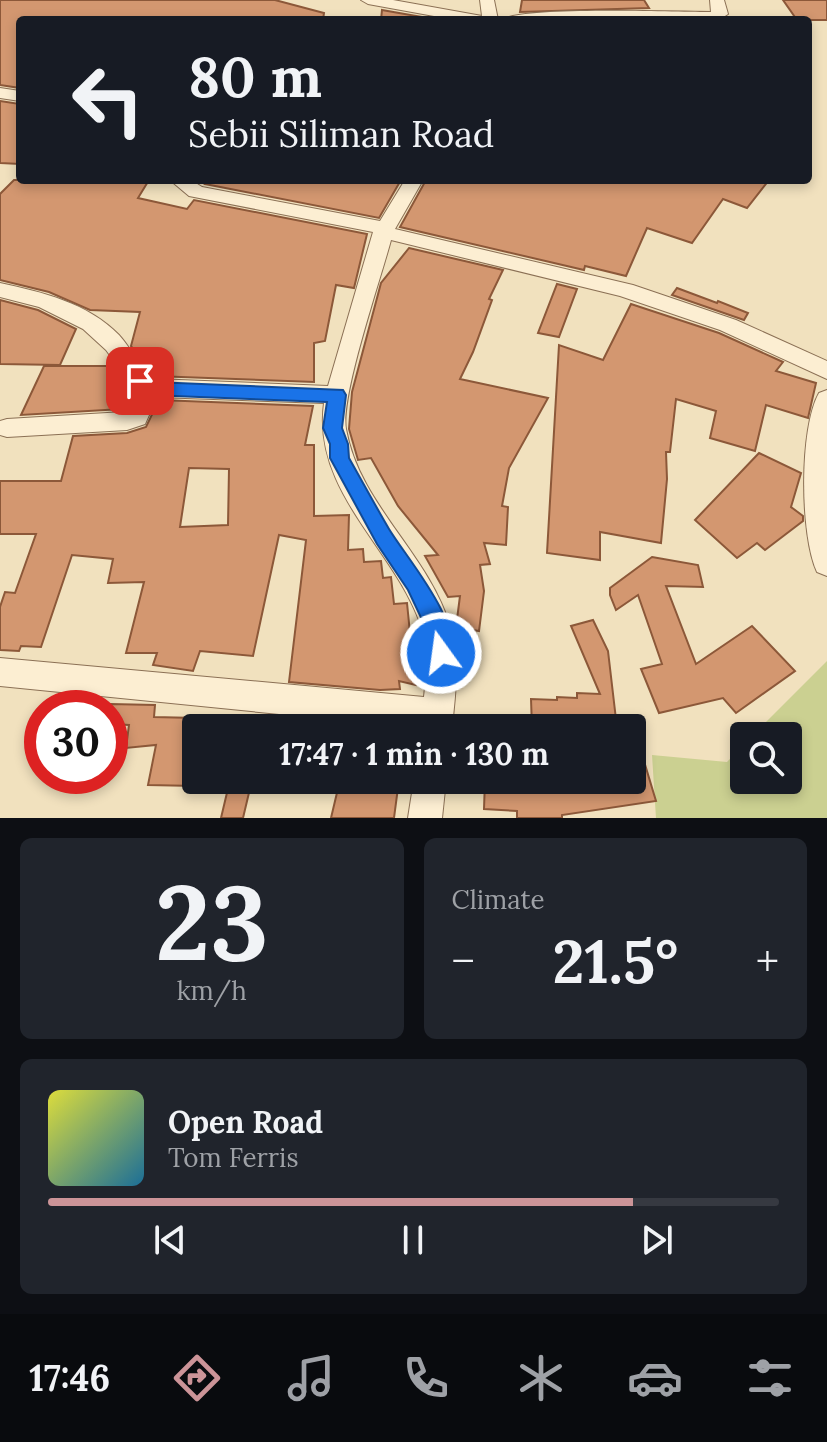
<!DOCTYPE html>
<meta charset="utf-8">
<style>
:root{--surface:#171b24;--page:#20242c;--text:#f1f3f6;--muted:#9ea1a6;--line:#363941;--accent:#cc9498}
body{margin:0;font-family:Lora,serif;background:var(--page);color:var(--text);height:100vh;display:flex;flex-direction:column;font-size:30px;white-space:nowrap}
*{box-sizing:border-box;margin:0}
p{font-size:26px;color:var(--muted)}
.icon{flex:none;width:44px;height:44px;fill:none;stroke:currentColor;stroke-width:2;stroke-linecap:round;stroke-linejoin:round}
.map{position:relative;height:818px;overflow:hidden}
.sheet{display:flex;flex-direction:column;gap:20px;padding:20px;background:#0d0f14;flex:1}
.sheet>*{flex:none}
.top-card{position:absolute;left:16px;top:16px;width:796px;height:168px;border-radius:8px;box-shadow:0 4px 12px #0003;background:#171b24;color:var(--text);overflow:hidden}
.buttons{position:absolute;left:730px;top:722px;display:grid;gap:16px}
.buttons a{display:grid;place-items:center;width:72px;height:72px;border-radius:8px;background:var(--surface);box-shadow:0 4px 12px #0003;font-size:40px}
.speed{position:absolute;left:24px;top:690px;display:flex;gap:16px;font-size:40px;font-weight:700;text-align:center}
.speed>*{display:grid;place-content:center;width:104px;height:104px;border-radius:50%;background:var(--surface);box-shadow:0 4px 12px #0003;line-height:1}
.speed .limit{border:12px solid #d22;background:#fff;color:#111}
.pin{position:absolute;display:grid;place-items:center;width:68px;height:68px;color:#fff;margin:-34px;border-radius:16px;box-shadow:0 4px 12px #0006}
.me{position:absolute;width:88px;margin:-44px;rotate:346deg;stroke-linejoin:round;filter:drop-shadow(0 0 6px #0008)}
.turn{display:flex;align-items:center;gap:28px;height:168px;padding:0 40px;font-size:36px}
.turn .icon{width:104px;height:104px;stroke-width:2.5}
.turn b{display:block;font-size:56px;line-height:68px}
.big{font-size:60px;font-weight:800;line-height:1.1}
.sheet .card{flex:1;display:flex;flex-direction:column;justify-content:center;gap:12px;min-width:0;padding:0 28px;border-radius:12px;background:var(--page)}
.sheet .dial{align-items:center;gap:0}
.dial b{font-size:104px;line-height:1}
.song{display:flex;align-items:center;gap:24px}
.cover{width:96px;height:96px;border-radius:12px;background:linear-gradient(135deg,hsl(60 70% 55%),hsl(200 70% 35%))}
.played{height:8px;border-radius:4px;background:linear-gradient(90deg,var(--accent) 80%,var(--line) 80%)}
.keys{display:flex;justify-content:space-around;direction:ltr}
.heat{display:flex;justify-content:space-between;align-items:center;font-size:44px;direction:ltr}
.sheet .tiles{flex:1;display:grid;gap:20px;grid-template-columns:1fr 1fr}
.card:last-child{grid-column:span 2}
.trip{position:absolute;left:182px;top:714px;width:464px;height:80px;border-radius:8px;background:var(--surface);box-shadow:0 4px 12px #0003;font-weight:800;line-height:80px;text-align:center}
.dock{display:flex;height:128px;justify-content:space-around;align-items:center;background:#090b0e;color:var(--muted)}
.dock .icon{width:56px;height:56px}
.dock .selected{color:var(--accent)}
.dock b{font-size:36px;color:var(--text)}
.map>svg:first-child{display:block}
.green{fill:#cbd091}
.building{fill:#d39770;stroke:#8c5839;stroke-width:2;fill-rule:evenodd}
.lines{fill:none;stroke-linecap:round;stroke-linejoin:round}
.street-casing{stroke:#8b7055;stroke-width:2}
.street{fill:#fceed2;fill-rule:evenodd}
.route{fill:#1a73e8;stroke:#114b97;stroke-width:2}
</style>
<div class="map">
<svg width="827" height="818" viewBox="0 0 827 818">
<rect width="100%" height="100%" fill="#f1e1be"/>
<!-- green -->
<polygon class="green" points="827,661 827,818 656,818 652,755 727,762 744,744 744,780 788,780 788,736 752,736"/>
<!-- building -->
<g class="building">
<polygon points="0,0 275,0 324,13 323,20 20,20 20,88 0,85"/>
<polygon points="522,0 644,0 649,8 520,12"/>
<polygon points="783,0 827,0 827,20 797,20"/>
<polygon points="382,10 439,20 381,20"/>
<polygon points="0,101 20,104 20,164 0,163"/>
<polygon points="14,180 149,180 138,198 187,209 194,200 367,234 354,288 336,285 325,341 314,343 314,382 154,376 131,346 140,312 90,310 49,292 0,280 0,194"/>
<polygon points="208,180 401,180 379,218 205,184"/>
<polygon points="426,180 769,180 747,208 723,199 692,243 647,228 626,276 585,266 584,270 400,227"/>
<polygon points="409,248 503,270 489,299 492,300 473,352 460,379 548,398 509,468 502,506 508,507 506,545 484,543 490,564 480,565 484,591 479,631 456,627 460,596 448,597 425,556 438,555 398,506 371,458 358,460 349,429 352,392 381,283"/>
<polygon points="557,284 577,289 559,337 538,333"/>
<polygon points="677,288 717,303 718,301 748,313 744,320 672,295"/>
<polygon points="0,300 38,310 76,329 60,365 0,364"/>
<polygon points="631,304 719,333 783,362 776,371 816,383 808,418 766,405 755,451 710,438 716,411 676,399 670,452 666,452 667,479 661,543 600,532 600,560 547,553 559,345 603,360"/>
<polygon points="44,366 114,366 132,391 122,409 21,415"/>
<path d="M159,400l154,6 -8,39h9v71l35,-1 -1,35 15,-1 1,13 17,-1 2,17 8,-1 3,27 13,-1 6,60 8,2 -5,20 -17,-4 1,8 -20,1 -91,-8 17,-142 -27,-5 -26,121 -53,-5 -7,20 -40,-6 4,-12h-31l18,-71 -36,1 5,-24 -41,-4 -31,92 -20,-1 -2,5 -19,-1v-43l5,-15 10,1 21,-59h-36v-53h61l12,-45 54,-3 19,-6zM189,468l40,1 -1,56 -48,2z"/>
<polygon points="759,453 801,473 791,507 803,516 803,521 765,550 757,543 737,558 695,520"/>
<polygon points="652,557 698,565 703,587 666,586 696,664 752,626 795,671 736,713 723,698 659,713 641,669 662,664 638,595 616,610 610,595 610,588"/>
<polygon points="593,620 608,651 617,728 532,728 531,699 557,700 557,697 577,698 577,693 600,694 571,626"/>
<polygon points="110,704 155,705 154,717 196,718 196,786 148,785 156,745 126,748 129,725 110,724"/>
<polygon points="283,717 339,723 339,728 282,728"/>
<polygon points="637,738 656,801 562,815 562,818 517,818 517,811 484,809 485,780 632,780 632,739"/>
<polygon points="230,780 252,780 243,818 221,818"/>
<polygon points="340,780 399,780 394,818 331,818"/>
</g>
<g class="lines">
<defs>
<g id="street">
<polygon points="361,0 393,0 482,16 480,0 494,0 498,20 456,20 368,4"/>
<path d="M710,0h14l4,14 -9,6h-217c17,-14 177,-8 209,-8z"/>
<polygon points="0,88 20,91 20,101 0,98"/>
<path d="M170,180h21l11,7 178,34 25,-41h18l-28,49 238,56 103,35 91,41v18l-107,-49 -100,-34 -229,-56c-10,38 -51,157 -45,189 13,75 82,124 104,197 11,33 5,68 2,102h-32l-420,-42v-28l424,39c3,-24 4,-51 -4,-74 -27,-76 -108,-132 -96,-220l-167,-6 -12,27 -18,6 -120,7 -7,-2v-14l7,-2 117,-7 12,-21 -30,-41 -23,-21 -44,-22 -39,-10v-14c42,9 88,20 119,52 13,14 19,32 34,44l175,7 45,-154 -184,-36z"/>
<path d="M827,390v186l-10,-4c-17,-36 -18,-144 2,-179z"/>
<polygon points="414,780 446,780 442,818 408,818"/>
</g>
</defs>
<!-- street casing -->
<use href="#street" class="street-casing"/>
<!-- street -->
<use href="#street" class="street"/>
</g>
<!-- route -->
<path class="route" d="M140,375l13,7 190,8 3,5 -4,33 6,16 1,14c13,23 26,47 40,71 18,30 76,95 60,132l-8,3 -8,-3 -8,-35 -17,-36 -31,-46 -47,-86v-14l-7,-16 4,-26 -178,-7 -18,-14z"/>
</svg>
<div class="buttons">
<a><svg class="icon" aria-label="search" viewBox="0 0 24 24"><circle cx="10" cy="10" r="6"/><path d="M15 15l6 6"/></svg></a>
</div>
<div class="speed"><div class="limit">30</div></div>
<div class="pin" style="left:140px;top:381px;background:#d93025"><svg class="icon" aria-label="arrive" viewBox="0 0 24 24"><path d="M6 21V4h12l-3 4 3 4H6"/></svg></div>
<svg class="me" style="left:441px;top:653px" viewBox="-20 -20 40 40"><circle r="17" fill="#1a73e8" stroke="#fff" stroke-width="3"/><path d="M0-11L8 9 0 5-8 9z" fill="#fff"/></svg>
<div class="trip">17:47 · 1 min · 130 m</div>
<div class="top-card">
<div class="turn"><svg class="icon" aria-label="left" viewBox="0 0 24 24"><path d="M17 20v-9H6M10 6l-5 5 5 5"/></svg><div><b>80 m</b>Sebii Siliman Road</div></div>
</div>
</div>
<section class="sheet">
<div class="tiles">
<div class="card dial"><b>23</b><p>km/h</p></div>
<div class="card"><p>Climate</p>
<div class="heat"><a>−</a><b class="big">21.5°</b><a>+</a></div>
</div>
<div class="card">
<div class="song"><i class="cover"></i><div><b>Open Road</b><p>Tom Ferris</p></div></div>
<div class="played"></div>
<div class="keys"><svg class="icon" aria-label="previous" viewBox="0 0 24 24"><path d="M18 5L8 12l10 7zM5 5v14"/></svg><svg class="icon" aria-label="pause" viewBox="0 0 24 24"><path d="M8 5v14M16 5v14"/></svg><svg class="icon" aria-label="next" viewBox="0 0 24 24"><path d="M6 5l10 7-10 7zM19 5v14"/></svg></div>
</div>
</div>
</section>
<nav class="dock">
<b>17:46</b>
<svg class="icon selected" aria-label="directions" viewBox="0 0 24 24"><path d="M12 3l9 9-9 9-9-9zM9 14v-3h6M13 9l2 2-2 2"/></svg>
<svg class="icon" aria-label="music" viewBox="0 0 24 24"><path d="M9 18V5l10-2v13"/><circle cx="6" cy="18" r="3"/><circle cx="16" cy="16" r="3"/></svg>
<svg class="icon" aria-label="phone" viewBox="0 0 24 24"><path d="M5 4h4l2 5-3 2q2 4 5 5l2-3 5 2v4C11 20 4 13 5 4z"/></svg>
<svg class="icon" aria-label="climate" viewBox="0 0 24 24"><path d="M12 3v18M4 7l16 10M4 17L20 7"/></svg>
<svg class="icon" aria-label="car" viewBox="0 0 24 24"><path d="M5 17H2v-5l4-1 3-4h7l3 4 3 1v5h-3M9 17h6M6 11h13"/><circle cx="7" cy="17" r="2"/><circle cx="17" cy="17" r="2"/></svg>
<svg class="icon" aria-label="filters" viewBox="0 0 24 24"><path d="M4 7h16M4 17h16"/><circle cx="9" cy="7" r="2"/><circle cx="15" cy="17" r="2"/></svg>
</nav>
